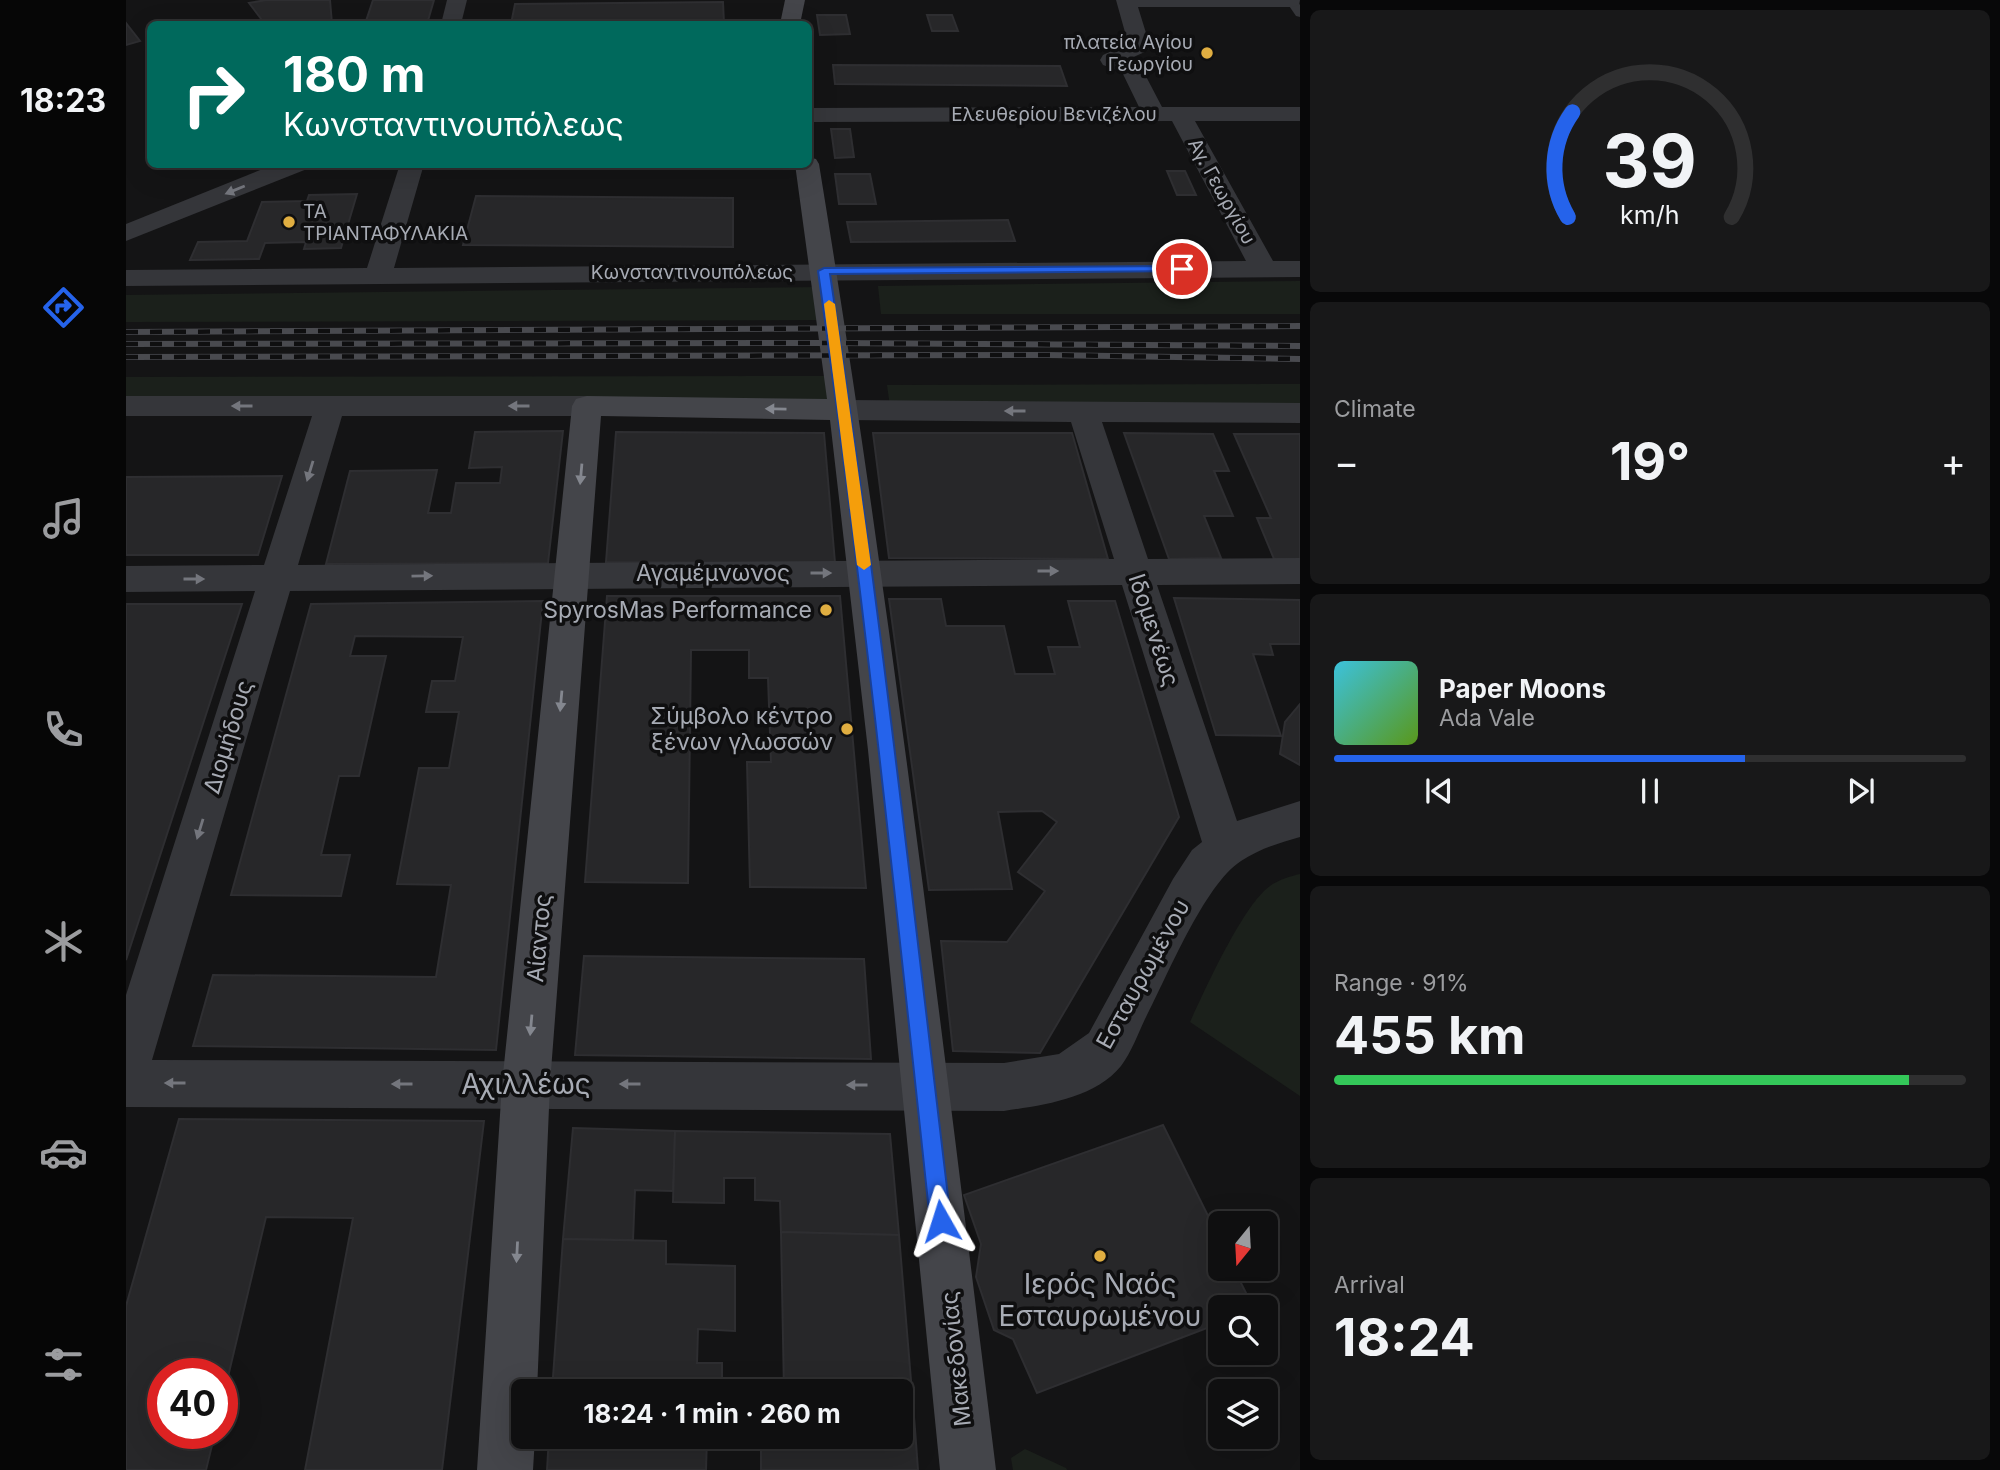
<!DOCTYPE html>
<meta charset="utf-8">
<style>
:root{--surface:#0f0f10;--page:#181819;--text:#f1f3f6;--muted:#9b9c9f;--line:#2f2f30;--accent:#2563eb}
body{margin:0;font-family:Inter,sans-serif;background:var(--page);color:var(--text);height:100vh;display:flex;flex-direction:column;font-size:26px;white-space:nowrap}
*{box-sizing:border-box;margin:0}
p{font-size:23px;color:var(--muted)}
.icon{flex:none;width:38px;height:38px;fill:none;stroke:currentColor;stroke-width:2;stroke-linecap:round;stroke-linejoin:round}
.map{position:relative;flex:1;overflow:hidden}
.details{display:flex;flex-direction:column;gap:10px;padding:10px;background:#080809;width:700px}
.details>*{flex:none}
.top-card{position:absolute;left:21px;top:21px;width:665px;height:147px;border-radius:10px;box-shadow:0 7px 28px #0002,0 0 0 2px var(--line);background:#00695c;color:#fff;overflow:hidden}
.needle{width:46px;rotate:198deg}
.buttons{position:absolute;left:1082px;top:1211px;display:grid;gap:14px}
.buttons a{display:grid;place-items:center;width:70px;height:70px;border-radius:10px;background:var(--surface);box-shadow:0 7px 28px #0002,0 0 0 2px var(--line);font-size:35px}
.speed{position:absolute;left:21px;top:1358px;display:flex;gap:14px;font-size:35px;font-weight:700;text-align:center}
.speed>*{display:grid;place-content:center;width:91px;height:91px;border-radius:50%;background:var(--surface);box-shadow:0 7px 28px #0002,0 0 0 2px var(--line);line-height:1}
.speed .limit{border:10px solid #d22;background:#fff;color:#111}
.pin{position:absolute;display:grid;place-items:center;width:60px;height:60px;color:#fff;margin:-30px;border:4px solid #fff;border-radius:50%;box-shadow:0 2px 7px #0007}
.me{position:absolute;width:77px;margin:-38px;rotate:354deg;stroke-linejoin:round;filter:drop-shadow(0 0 5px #0008)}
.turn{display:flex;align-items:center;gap:24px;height:147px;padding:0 21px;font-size:32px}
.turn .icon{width:91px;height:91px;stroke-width:2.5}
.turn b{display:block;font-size:49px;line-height:60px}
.big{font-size:52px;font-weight:700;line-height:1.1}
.details .tile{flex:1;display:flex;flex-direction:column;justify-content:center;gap:10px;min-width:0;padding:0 24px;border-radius:10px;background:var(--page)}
.details .dial{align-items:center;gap:0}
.dial svg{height:182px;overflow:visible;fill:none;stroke:var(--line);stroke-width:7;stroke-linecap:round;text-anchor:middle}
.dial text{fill:var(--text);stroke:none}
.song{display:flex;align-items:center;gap:21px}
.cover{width:84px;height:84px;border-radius:10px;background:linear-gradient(135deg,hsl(190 70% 55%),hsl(90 70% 35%))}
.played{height:7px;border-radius:4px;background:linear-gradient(90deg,var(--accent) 65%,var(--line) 65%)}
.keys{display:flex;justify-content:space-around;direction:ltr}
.heat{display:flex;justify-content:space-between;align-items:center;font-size:38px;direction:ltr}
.charge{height:10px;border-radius:5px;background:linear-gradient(90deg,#34c759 91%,var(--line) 0)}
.trip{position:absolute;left:385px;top:1379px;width:402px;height:70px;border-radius:10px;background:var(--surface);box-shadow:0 7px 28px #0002,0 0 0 2px var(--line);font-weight:700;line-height:70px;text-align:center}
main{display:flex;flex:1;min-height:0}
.tabs{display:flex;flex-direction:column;width:126px;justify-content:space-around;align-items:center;background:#060606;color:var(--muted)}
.tabs .icon{width:49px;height:49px}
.tabs .current{color:var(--accent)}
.tabs b{font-size:32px;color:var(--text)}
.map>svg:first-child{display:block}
.green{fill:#1b201b}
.building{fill:#272729;stroke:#2e2e31;stroke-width:2}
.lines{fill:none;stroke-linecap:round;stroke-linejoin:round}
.lane{fill:#35363a;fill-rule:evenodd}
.street{fill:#35363a;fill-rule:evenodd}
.secondary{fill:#44454a;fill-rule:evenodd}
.rail-casing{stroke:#494a4f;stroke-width:6}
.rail{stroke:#0f0f10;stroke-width:4.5;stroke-dasharray:12;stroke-linecap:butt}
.oneway{fill:#74767d}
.oneway2{fill:#84878f}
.route{fill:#2563eb;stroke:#184099;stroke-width:2}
.slow{fill:#f59e0b}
.poi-dot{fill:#e0ae41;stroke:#0f0f10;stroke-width:2.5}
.labels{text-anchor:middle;stroke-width:7;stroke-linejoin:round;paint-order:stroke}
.far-poi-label{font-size:19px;fill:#a7abb4;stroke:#0f0f10;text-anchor:end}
.far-street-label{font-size:19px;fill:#a7abb4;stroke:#0f0f10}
.street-label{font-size:23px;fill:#a7abb4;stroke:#0f0f10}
.poi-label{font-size:23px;fill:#a7abb4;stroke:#0f0f10;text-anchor:end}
.near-street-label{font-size:28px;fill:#a7abb4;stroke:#0f0f10}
.near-poi-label{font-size:28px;fill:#a7abb4;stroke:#0f0f10}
</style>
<main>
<nav class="tabs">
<b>18:23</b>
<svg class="icon current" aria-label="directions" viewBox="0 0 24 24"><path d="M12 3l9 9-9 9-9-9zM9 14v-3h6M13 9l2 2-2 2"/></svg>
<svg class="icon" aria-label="music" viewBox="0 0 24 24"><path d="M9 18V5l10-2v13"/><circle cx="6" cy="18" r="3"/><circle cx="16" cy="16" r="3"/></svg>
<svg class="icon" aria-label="phone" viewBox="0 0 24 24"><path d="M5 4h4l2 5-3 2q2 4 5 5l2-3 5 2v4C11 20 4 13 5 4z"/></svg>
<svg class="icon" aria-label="climate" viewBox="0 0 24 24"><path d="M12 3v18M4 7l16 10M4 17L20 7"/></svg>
<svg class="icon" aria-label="car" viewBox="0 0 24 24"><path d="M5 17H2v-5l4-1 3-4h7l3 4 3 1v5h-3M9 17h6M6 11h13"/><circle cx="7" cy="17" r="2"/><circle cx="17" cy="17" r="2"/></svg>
<svg class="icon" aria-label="filters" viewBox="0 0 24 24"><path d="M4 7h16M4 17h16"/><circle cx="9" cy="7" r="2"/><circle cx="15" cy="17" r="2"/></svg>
</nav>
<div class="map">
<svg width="1174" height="1470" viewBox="0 0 1174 1470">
<rect width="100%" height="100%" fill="#141415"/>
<!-- green -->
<g class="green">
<polygon points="1174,281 1174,314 755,314 752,286"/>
<polygon points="694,287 698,320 0,322 0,295"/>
<polygon points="707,376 710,406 0,403 0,377"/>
<polygon points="1174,384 1174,409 764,406 761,385"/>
<path d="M1174,874v222l-110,-74c15,-32 53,-117 80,-136 8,-6 21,-10 30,-12z"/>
<polygon points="899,1449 940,1468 941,1470 887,1470 885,1458"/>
</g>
<!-- building -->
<g class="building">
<polygon points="140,0 204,0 206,24 139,24 123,3"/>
<polygon points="247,0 308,0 301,24 239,24"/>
<polygon points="597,2 598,24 385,24 389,4"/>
<polygon points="691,15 720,15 724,34 694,35"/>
<polygon points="801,15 826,15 832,31 806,31"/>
<polygon points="0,23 14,41 0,45"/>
<polygon points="707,65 934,66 941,86 709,84"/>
<polygon points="705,129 724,129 728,157 709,158"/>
<polygon points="1041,171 1059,171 1070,195 1051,195"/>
<polygon points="709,174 744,174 750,204 713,204"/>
<polygon points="231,194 215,248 178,249 180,242 139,243 133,259 64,260 72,242 121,241 136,202 181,201 183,195"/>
<polygon points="350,196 607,198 607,247 337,245"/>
<polygon points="882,220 889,241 725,242 721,222"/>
<polygon points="437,431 422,563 200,564 224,471 311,470 302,513 325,513 330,483 374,483 376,467 343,468 349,432"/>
<polygon points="490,432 698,433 709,563 480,562"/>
<polygon points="747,433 946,433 982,559 763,558"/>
<polygon points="998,433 1087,434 1103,471 1088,471 1107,516 1078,516 1095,558 1043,559"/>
<polygon points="1108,434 1174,434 1174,559 1148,559 1131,518 1145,518"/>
<polygon points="156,476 132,555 0,555 0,477"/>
<polygon points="481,596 714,596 740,888 624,887 621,762 645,762 642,678 623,678 623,650 565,650 562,883 459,882"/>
<polygon points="1048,598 1174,600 1174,644 1144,644 1147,655 1127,654 1155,736 1090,735"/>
<polygon points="763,599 815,599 820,626 878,626 889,674 929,674 922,647 954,647 942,601 989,601 1053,817 914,1053 827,1051 815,941 881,942 919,891 892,872 931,822 916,811 872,812 886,889 803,890"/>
<polygon points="417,601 370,1050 67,1046 87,975 310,977 325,885 271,884 293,768 323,768 333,712 300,712 306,681 329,681 337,637 229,636 224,656 260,656 233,776 213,776 195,855 224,855 215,896 105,895 185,604"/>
<polygon points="0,604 116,604 0,960"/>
<polygon points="1174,704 1174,765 1154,754 1159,722"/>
<polygon points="458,956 738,959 745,1059 449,1055"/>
<polygon points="53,1119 358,1121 316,1470 179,1470 227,1218 140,1217 96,1402 96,1374 37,1374 37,1433 89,1433 80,1470 0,1470 0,1306"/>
<polygon points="1037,1125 1094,1240 1094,1269 1108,1269 1127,1307 1094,1307 1094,1323 911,1393 887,1339 868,1330 850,1277 855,1244 838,1195"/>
<polygon points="447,1128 549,1131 547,1191 509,1190 507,1240 437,1239"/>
<polygon points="549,1131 764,1134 773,1235 655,1232 654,1201 629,1200 629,1178 598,1178 598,1203 547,1202"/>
<polygon points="655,1232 773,1235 789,1429 775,1429 775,1391 658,1391"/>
<polygon points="437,1239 540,1241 540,1264 609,1266 609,1331 572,1329 571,1363 596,1363 596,1391 426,1391"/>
<polygon points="775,1429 789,1429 792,1470 635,1470 635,1437 775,1437"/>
<polygon points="423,1437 581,1437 580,1470 421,1470"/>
</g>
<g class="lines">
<!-- lane -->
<polygon class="lane" points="1159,0 1171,0 1174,5 1174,17 1170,16"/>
<!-- street -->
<g class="street">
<polygon points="321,0 341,0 335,24 315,24"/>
<polygon points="990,0 1174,0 1173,5 1166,7 1012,7 1024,46 1021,51 1003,59 1013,63 1036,107 1174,107 1174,121 1069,121 1147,261 1174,261 1174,277 0,286 0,270 241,268 274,164 298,164 268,268 1120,261 1046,121 682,122 682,108 1013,107 996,72 977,65 974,60 977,55 1002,43"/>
<polygon points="149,164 184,164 181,169 0,241 0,224"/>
<path d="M0,396h461l11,3 4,7 -4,7 -11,3h-245l-44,149 816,-6 -43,-137 -227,-2 -11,-3 -4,-7 4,-7 11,-3 456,3v20l-198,-1 46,137 152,-1v26l-143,1 80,236 63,-20v36c-21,6 -41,12 -59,24 -37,24 -74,116 -96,158 -7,15 -14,34 -24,47 -27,33 -78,39 -117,45l-878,-4v-112l129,-404 -129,1v-26l138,-1 48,-149h-186zM996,585l80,257 -10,8 -19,29 -84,154 -30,21 -55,9 -852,-3 138,-469z"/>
</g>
<!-- secondary -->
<g class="secondary">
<polygon points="659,0 679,0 674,24 654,24"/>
<path d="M682,157l8,2 3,5c71,434 123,870 177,1306h-56l-72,-720 -38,-330 -229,-4 -51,668 -13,307h-14v46h12l-2,33h-56l25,-386 70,-678 4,-7 11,-3 240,3 -32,-235h13z"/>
</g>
<defs>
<g id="rail">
<polyline points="0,332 1174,326"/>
<polyline points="0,344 709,343 1174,346"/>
<polyline points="0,357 921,355 1174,359"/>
</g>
</defs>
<!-- rail casing -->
<use href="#rail" class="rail-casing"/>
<!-- rail -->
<use href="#rail" class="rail"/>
</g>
<!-- one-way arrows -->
<defs><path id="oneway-solid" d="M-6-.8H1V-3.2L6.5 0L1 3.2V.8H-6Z" transform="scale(1.75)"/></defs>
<g class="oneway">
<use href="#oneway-solid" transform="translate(109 190) rotate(158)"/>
<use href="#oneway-solid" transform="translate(116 406) rotate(-180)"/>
<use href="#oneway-solid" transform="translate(393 406) rotate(-180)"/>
<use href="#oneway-solid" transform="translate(889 411) rotate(-180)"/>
<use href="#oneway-solid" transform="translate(184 471) rotate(107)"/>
<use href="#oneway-solid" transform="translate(922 571)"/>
<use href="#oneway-solid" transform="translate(695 573)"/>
<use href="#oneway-solid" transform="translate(296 576) rotate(-1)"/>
<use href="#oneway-solid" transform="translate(68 579)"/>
<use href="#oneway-solid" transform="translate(74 829) rotate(107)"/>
<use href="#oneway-solid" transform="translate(49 1083) rotate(-180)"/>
<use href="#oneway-solid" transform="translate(276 1084) rotate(-180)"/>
<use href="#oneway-solid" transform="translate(504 1084) rotate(-180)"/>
<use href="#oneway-solid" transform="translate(731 1085) rotate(-180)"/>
</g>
<g class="oneway2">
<use href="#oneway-solid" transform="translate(650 409) rotate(-179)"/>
<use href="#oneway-solid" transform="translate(455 474) rotate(95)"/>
<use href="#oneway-solid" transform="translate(435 701) rotate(95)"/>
<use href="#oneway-solid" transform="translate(405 1025) rotate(95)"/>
<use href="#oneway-solid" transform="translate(391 1252) rotate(93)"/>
</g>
<!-- route -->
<path class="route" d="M1056,266l5,3 -1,2 -356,3c48,315 83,631 121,947l-3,7 -7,3 -8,-3 -3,-7c-34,-317 -67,-634 -112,-950l6,-3z"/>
<!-- slow -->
<polygon class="slow" points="703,300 709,304 745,565 738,570 731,565 698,304"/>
<!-- markers -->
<g class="poi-dot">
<circle cx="1081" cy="53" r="7"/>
<circle cx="163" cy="222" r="7"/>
<circle cx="700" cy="610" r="7"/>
<circle cx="721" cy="729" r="7"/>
<circle cx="974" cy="1256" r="7"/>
</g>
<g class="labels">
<!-- far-poi labels -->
<g class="far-poi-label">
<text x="1067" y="49">πλατεία Αγίου<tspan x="1067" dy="22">Γεωργίου</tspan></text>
<text x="177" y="218" text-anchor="start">ΤΑ<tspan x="177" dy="22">ΤΡΙΑΝΤΑΦΥΛΑΚΙΑ</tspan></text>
</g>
<!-- far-street labels -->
<g class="far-street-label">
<text x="928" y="121">Ελευθερίου Βενιζέλου</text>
<text transform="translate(1096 191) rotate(61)" y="7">Αγ. Γεωργίου</text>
<text x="566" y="279">Κωνσταντινουπόλεως</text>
</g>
<!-- street labels -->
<g class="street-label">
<text x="587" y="581">Αγαμέμνωνος</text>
<text transform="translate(1028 630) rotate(72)" y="8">Ιδομενέως</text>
<text transform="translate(102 737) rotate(-73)" y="8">Διομήδους</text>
<text transform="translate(413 938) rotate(-85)" y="8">Αίαντος</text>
<text transform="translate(1017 974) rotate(-61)" y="8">Εσταυρωμένου</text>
<text transform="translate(830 1359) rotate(-96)" y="8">Μακεδονίας</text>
</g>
<!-- poi labels -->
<g class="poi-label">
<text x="686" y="618">SpyrosMas Performance</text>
<text x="707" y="724">Σύμβολο κέντρο<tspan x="707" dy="26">ξένων γλωσσών</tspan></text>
</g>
<!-- near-street labels -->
<g class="near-street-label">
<text x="400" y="1094">Αχιλλέως</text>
</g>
<!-- near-poi labels -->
<g class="near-poi-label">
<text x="974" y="1294">Ιερός Ναός<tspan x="974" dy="32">Εσταυρωμένου</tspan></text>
</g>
</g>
</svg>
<div class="buttons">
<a><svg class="needle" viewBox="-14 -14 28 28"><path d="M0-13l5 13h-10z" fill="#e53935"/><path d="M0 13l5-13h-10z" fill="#9b9c9f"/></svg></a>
<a><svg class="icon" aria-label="search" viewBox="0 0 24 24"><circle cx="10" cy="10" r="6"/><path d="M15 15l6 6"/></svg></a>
<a><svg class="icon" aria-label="layers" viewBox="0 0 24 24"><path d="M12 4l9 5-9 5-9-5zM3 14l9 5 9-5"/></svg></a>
</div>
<div class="speed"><div class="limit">40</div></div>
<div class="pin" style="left:1056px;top:269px;background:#d93025"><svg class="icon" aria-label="arrive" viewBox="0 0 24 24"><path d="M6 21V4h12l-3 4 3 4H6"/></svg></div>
<svg class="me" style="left:815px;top:1221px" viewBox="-20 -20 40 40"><path d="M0-17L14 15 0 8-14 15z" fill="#2563eb" stroke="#fff" stroke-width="4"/></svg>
<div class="trip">18:24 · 1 min · 260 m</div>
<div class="top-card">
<div class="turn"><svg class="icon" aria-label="right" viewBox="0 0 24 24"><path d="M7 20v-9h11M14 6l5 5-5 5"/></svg><div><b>180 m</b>Κωνσταντινουπόλεως</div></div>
</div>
</div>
<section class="details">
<div class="tile dial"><svg viewBox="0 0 100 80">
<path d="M14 69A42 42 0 1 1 86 69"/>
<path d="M14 69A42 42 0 0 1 16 23" stroke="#2563eb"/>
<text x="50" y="56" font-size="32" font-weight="700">39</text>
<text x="50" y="72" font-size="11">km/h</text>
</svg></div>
<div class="tile"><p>Climate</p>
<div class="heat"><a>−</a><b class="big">19°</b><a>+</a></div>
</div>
<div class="tile">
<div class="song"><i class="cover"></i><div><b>Paper Moons</b><p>Ada Vale</p></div></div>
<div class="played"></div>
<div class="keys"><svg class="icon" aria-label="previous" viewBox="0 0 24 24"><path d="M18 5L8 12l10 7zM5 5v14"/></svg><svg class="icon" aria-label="pause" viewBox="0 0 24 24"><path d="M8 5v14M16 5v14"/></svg><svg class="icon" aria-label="next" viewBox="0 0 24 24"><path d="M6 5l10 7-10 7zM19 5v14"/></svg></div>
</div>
<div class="tile"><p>Range · 91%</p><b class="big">455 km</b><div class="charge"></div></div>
<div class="tile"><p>Arrival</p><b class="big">18:24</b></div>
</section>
</main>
